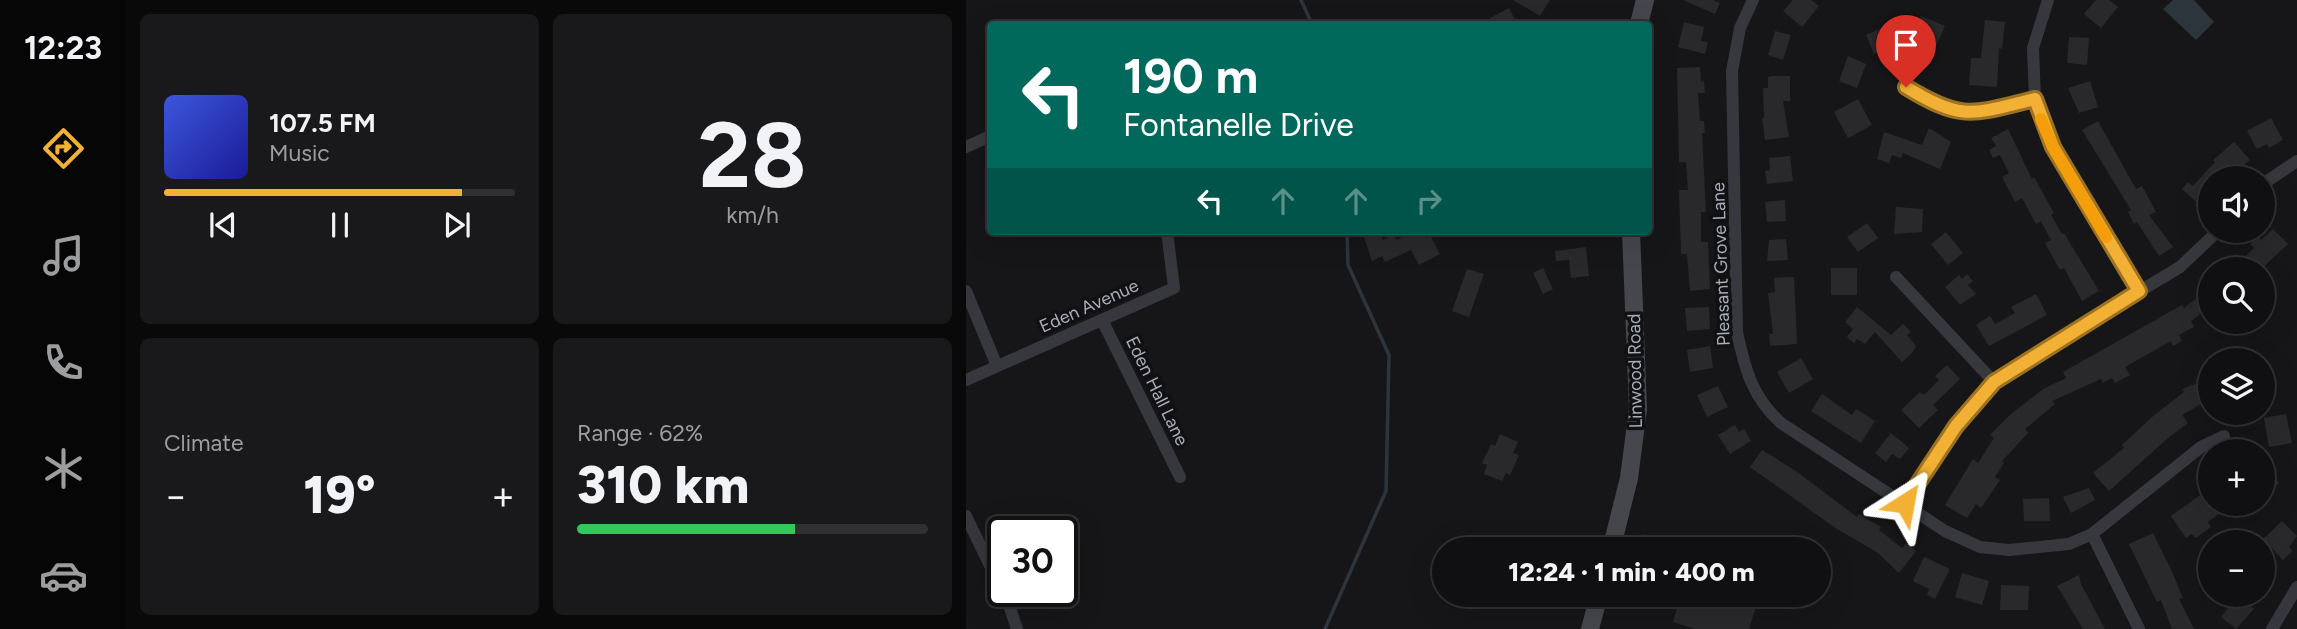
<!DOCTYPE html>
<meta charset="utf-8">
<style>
:root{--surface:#101012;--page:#19191b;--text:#f1f3f6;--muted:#9c9d9f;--line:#303032;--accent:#f2b134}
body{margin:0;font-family:Figtree,sans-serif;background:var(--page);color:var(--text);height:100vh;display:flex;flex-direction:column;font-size:26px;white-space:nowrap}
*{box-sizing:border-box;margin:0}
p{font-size:23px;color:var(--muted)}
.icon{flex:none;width:38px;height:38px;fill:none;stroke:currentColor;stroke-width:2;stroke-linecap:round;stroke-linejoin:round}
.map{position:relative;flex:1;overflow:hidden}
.panel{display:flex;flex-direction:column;gap:14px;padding:14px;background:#09090a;width:840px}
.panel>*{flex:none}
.banner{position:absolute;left:21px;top:21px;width:665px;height:214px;border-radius:7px;box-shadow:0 7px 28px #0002,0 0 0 2px var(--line);background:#00695c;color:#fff;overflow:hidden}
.controls{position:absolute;left:1232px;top:166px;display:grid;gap:14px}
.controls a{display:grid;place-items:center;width:77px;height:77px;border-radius:50%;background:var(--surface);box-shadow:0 7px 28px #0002,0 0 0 2px var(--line);font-size:35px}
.speed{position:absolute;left:21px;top:516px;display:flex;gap:14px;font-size:35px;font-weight:700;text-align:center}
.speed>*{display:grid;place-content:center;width:91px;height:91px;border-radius:50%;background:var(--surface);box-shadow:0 7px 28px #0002,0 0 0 2px var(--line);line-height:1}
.speed .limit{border:4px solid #111;border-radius:10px;background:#fff;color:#111}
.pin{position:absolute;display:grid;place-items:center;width:60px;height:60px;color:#fff;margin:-72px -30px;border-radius:50% 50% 50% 0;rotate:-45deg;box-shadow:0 0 7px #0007}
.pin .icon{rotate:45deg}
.me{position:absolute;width:77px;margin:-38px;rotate:34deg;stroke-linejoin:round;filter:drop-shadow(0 0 5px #0008)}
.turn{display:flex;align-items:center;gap:24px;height:147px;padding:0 21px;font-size:32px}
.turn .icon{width:91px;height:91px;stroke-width:2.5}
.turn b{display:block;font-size:49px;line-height:60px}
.lanes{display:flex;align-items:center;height:66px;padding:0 21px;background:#0003;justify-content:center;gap:35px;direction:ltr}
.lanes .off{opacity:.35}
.big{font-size:52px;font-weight:800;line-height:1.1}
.panel .widget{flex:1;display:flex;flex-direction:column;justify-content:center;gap:10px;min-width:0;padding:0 24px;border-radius:10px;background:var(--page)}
.panel .dial{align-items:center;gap:0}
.dial b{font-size:91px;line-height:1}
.song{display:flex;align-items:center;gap:21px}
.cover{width:84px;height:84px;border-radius:10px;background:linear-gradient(135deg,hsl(230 70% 55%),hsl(240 70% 35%))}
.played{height:7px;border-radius:4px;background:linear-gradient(90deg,var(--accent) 85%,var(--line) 85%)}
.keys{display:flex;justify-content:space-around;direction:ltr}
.heat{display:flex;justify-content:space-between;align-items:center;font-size:38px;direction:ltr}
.charge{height:10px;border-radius:5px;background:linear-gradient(90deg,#34c759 62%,var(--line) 0)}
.panel .tiles{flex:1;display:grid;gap:14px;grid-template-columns:repeat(2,1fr)}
.trip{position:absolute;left:466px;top:537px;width:399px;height:70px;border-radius:35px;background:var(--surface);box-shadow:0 7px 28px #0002,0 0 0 2px var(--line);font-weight:800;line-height:70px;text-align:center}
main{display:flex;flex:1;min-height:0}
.dock{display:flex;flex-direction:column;width:126px;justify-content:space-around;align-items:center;background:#060607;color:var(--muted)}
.dock .icon{width:49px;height:49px}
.dock .current{color:var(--accent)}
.dock b{font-size:32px;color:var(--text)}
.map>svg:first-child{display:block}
.water{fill:#2c353c}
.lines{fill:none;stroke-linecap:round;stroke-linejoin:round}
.stream{stroke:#2c353c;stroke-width:3.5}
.building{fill:#29292c}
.street{stroke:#37383d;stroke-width:12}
.secondary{stroke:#45474d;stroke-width:18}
.route-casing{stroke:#9d7322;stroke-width:18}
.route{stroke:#f2b134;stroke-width:12}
.slow{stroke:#f59e0b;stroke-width:12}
.labels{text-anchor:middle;stroke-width:7;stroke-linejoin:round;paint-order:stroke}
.street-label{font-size:18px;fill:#a8adb8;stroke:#111113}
</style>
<main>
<nav class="dock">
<b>12:23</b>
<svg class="icon current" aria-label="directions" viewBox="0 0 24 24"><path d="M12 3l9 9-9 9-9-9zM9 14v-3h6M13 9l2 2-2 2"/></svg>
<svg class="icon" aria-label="music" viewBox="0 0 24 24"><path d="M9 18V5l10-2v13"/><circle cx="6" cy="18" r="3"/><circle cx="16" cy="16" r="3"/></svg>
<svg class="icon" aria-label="phone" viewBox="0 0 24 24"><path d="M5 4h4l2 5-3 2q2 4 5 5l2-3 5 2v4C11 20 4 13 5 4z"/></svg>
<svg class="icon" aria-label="climate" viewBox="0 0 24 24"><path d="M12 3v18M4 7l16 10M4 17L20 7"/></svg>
<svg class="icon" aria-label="car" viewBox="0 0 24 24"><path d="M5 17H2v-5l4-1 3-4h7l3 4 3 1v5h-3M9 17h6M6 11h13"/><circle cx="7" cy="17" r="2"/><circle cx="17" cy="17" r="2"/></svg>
</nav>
<section class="panel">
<div class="tiles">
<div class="widget">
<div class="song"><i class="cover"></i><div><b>107.5 FM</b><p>Music</p></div></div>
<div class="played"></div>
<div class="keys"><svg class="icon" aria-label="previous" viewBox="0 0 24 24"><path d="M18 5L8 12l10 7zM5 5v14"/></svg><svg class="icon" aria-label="pause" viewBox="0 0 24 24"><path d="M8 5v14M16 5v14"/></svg><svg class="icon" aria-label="next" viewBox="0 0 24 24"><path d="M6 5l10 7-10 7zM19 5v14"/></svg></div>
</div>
<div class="widget dial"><b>28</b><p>km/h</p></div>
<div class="widget"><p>Climate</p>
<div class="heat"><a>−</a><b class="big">19°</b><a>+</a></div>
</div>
<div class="widget"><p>Range · 62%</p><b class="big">310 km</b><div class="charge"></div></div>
</div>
</section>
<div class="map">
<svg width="1331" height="629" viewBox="0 0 1331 629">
<rect width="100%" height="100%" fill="#161618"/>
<!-- water -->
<polygon class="water" points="1207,0 1228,0 1248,22 1230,40 1197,9"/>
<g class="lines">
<!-- stream -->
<g class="stream">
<polyline points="335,0 346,24"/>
<polyline points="359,629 420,491 423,355 382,265 381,231"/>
</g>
</g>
<!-- building -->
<g class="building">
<polygon points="547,0 584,0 574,16"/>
<polygon points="717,0 747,0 754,3 749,14"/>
<polygon points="827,0 845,0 853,6 836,27 817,11"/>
<polygon points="1130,0 1143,0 1152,7 1135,28 1118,14"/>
<polygon points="543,8 551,24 527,24 524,18"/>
<polygon points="955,16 979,26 968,51 944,41"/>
<polygon points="1019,20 1039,22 1036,49 1033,48 1031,87 1003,85 1005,58 1015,58"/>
<polygon points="718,22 738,27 735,41 742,42 739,54 712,47"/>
<polygon points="925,24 933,42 908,54 900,35"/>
<polygon points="809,31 825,35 817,60 802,55"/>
<polygon points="1103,37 1123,38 1121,65 1101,63"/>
<polygon points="882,56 900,64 891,88 873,81"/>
<polygon points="734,67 735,82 738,81 739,93 732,93 734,121 738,121 739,133 736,133 740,212 735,212 735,242 742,242 744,289 724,291 721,254 715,254 713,190 722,190 720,162 713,162 711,68"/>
<polygon points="806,76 824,76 824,101 817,101 823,137 799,140 796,118 798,118 797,88 802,88 802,77"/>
<polygon points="1124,81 1132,107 1113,113 1102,88"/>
<polygon points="892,99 906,125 882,138 868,112"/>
<polygon points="1305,118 1317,140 1303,148 1301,144 1291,149 1281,131"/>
<polygon points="1132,121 1170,189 1176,186 1190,212 1183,215 1207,247 1193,256 1171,222 1168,224 1162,212 1165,210 1116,130"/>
<polygon points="963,128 985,142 974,169 937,153 935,158 926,155 923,163 911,159 918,132 956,145"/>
<polygon points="1042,129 1066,179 1068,177 1088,213 1085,215 1096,234 1098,233 1133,291 1116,301 1098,268 1094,270 1079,243 1085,240 1075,221 1070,224 1056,198 1049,202 1036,177 1043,173 1034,155 1027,158 1023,150 1030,146 1025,138"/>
<polygon points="1268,142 1284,160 1262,178 1244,178 1244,200 1237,208 1216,189 1222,182 1227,186 1249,162 1247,160"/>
<polygon points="824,156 827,181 801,184 799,171 804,170 803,158"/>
<polygon points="819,200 820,221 801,222 799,202"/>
<polygon points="930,207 957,209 956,232 928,234"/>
<polygon points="901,223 912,238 892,252 881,237"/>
<polygon points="1307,229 1322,244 1294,270 1265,270 1288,248 1284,244 1292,237 1295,240"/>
<polygon points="396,231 412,231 417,240 428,234 431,240 447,231 456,231 460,238 464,235 474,254 453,265 445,250 419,262 416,256 406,261"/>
<polygon points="980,232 997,253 982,265 965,244"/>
<polygon points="820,239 822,260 801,261 803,240"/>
<polygon points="620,247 623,276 605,278 603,260 590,261 589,251"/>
<polygon points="577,268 587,289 577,294 567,273"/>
<rect x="865" y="268" width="26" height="27"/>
<polygon points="501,269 518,274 503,317 486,311"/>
<polygon points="1001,274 1007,281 1002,285 1010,294 994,305 979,287 993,275 996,279"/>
<polygon points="828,277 831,344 804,346 803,334 807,334 802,293 809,292 808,278"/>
<polygon points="1244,288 1244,307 1225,321 1228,327 1213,335 1216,341 1207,346 1205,341 1159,367 1164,375 1149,383 1146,378 1137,383 1135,379 1086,401 1089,404 1059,429 1062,433 1036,461 1038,463 1029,477 1034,480 1015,508 1010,504 1001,518 979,505 1007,459 1012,463 1028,438 1024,435 1044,415 1077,389 1100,378 1097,372 1216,305 1218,308"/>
<polygon points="1070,294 1081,315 1023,346 1010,325 1024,316 1029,324 1049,313 1045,307"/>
<polygon points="743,307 744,329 721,331 719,308"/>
<polygon points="891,307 925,335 937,324 945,332 941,335 950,346 947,352 936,362 909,332 899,344 891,339 888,343 881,337 887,329 879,322"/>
<polygon points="744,346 747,368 724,372 721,350"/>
<polygon points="835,358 847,379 823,393 811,372"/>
<polygon points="981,365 994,379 967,405 972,410 953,428 935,410 954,392 958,395 973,380 969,376"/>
<polygon points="1242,379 1244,416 1237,403 1216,415 1222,423 1202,438 1143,491 1127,473 1158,448 1156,445 1186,417 1218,392 1216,389"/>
<polygon points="752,386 762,407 741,417 731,395"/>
<polygon points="856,394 886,415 890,409 909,421 895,443 845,411"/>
<polygon points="1320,414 1326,443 1303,447 1298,418"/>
<polygon points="769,425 773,432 778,429 785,441 764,454 752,435"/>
<polygon points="925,433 943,448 934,459 926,454 920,462 909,453"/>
<polygon points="534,434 552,442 547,453 553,455 544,475 540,473 536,481 518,474 521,465 516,463 525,444 529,446"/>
<polygon points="796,450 830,471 891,517 893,514 915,527 913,530 936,548 940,543 950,551 933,573 912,553 868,527 784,467"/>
<polygon points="1297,463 1313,483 1297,497"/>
<polygon points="1123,488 1129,500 1105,513 1097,497"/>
<polygon points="1244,488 1244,504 1266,504 1242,522 1245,527 1230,538 1226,534 1220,538 1205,516"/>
<polygon points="1083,498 1084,521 1058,521 1057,499"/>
<polygon points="1316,521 1331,536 1323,547 1327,551 1317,560 1297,539"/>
<polygon points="1187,533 1207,574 1217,598 1213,599 1228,629 1206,629 1195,600 1191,602 1163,544"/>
<polygon points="678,534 718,549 717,550 672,550"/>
<polygon points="958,557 984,569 969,599 961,595 963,589 947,581"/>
<polygon points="996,573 1023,581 1016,605 989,597"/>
<polygon points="1113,575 1115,584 1139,629 1117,629 1091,586"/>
<polygon points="1035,585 1063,586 1062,610 1034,610"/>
<polygon points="715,595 794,595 783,629 729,629 707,622"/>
<polygon points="1272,596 1288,609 1270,629 1255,617"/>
</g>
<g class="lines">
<!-- street -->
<g class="street">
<path d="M787,0l-13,28 -8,43 5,261c8,37 15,65 44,91l164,108 35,16 29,3 60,-6 23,-10 109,-87 23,-11"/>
<polyline points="1082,0 1067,48 1069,99 1073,115 1087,147 1173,291"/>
<path d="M940,87c57,35 67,27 129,12"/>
<polyline points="0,147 24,136"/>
<polyline points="1297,184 1331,161"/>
<polyline points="930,277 1028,382"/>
<polyline points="0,291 31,366"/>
<polyline points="136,320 214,477"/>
<polyline points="0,380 208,288 201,231"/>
<polyline points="939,503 990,426 1028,382 1061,359 1214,267 1252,231"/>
<polyline points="0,516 43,605 51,629"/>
<polyline points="1126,534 1173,629"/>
<polyline points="1306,629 1331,587"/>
</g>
<!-- secondary -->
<g class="secondary">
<polyline points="673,24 679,0"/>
<polyline points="645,550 663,478 672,409 665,231"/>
<polyline points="624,629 633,595"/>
</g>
</g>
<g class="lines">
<defs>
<path id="route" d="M939,503l51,-77 38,-44 145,-91 -86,-144 -18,-48c-62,15 -72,23 -129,-12"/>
</defs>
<!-- route casing -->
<use href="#route" class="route-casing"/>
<!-- route -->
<use href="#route" class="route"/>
<!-- slow -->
<polyline class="slow" points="1075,119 1087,147 1140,237"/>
</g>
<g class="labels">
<!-- street labels -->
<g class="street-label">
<text transform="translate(755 264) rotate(-92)" y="6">Pleasant Grove Lane</text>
<text transform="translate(123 306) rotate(-24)" y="6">Eden Avenue</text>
<text transform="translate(669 371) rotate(-91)" y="6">Linwood Road</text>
<text transform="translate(191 391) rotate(64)" y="6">Eden Hall Lane</text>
</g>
</g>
</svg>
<div class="controls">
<a><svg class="icon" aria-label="sound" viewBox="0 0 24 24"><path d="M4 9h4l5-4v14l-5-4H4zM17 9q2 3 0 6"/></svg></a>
<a><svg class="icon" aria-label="search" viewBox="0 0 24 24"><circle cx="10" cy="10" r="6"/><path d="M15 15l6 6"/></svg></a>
<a><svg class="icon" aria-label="layers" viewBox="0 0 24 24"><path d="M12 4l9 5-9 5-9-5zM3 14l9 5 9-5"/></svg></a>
<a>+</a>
<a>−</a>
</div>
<div class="speed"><div class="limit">30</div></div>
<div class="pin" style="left:940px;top:87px;background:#d93025"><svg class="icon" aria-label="arrive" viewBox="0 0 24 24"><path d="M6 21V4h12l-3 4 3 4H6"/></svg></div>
<svg class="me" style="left:939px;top:503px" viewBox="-20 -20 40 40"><path d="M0-17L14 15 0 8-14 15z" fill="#f2b134" stroke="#fff" stroke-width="4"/></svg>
<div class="trip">12:24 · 1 min · 400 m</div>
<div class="banner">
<div class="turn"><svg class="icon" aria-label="left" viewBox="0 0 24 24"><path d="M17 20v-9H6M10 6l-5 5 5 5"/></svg><div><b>190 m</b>Fontanelle Drive</div></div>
<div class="lanes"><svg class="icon" aria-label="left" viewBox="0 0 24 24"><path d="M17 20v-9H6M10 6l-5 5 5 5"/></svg><svg class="icon off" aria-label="ahead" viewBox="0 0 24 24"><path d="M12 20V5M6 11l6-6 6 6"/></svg><svg class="icon off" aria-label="ahead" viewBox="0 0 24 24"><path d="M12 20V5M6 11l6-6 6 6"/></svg><svg class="icon off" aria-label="right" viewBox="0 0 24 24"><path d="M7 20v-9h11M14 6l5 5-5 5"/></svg></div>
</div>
</div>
</main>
